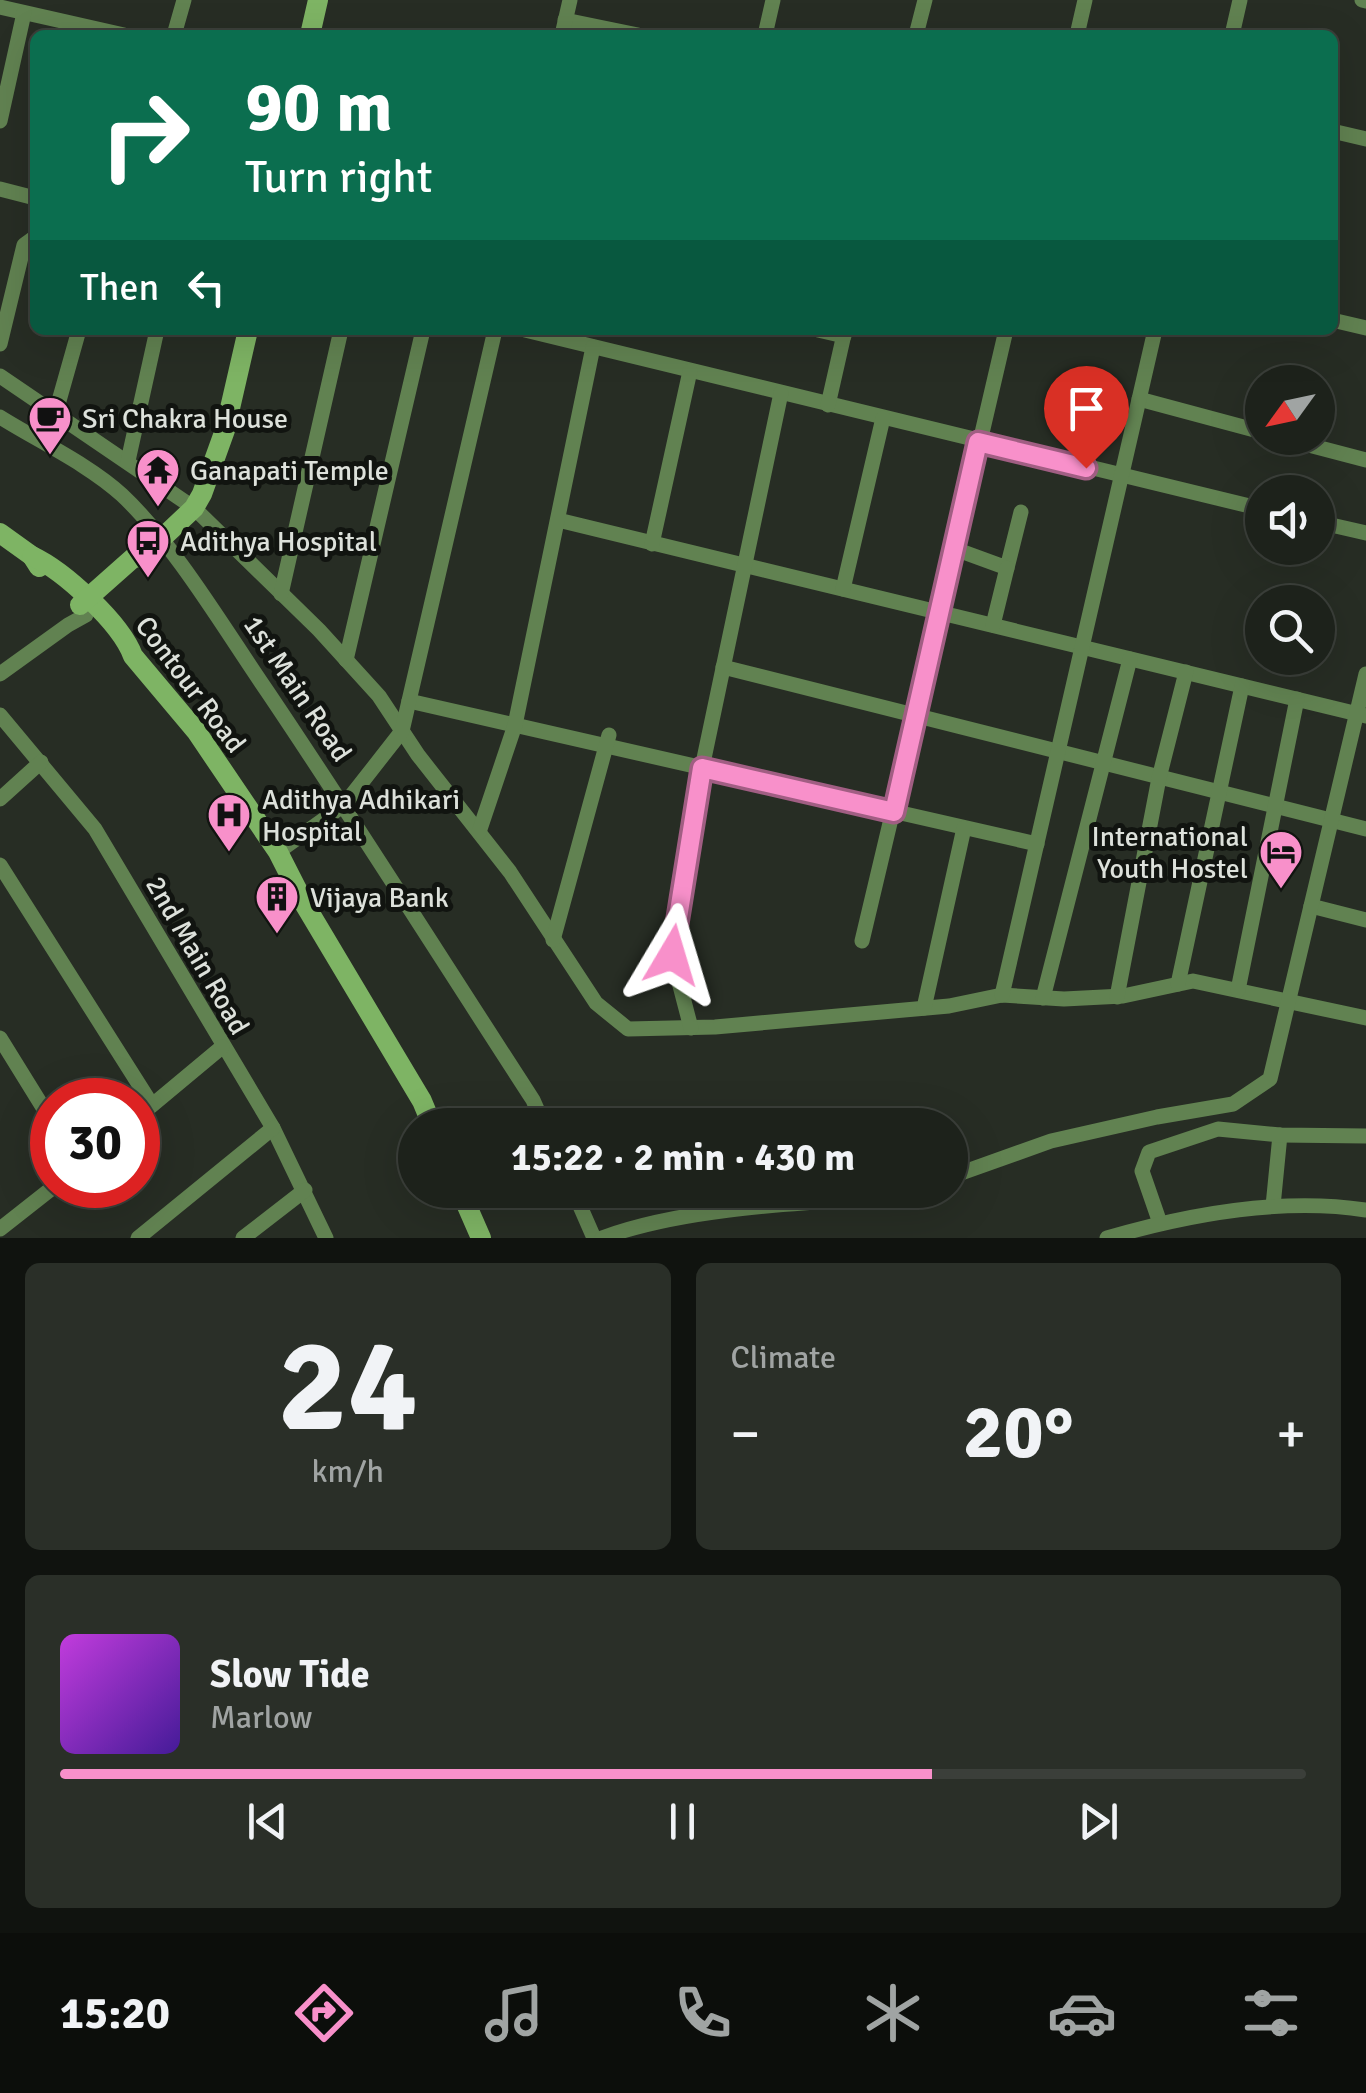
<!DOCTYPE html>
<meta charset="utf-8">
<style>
:root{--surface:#1d221b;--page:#2a2f28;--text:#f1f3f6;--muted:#a0a4a3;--line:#3b3f3a;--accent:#f890ca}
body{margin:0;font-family:Signika,sans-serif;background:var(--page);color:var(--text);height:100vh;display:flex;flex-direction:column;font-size:38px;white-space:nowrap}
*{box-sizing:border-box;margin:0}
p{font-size:32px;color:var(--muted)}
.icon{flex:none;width:55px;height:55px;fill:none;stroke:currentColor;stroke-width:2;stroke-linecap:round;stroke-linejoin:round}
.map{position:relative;height:1238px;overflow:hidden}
.panel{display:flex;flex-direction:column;gap:25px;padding:25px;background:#10130f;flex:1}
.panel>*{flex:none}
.top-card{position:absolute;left:30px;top:30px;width:1308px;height:305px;border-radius:15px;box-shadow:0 10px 40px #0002,0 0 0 2px var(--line);background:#0b6e4f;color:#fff;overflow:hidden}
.needle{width:65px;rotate:237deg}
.tools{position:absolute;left:1245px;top:365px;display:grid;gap:20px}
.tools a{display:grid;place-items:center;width:90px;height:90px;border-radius:50%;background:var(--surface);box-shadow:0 10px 40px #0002,0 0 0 2px var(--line);font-size:50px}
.speed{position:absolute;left:30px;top:1078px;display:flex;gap:20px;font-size:50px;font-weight:700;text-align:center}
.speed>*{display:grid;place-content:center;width:130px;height:130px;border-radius:50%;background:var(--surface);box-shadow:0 10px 40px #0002,0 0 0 2px var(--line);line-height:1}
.speed .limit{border:15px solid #d22;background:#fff;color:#111}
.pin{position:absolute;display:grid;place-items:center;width:85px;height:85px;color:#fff;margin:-102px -42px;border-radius:50% 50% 50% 0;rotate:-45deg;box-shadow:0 0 10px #0007}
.pin .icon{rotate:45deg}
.me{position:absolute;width:110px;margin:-55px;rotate:7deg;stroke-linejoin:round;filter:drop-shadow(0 0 8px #0008)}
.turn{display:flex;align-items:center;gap:35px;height:210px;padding:0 50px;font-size:45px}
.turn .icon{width:130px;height:130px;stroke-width:2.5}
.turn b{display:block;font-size:70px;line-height:85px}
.then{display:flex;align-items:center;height:95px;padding:0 50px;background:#0003;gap:20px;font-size:38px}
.big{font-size:75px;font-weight:700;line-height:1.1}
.panel .widget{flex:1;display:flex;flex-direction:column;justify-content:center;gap:15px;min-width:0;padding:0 35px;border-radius:15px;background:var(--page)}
.panel .dial{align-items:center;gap:0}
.dial b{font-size:130px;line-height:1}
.song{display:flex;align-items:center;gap:30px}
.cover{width:120px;height:120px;border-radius:15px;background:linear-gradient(135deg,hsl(290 70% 55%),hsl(260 70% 35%))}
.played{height:10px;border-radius:5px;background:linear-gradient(90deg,var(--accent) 70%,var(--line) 70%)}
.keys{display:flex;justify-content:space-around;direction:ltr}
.heat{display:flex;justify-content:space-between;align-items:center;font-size:55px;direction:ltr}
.panel .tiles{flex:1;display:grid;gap:25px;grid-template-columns:1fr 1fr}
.widget:last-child{grid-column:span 2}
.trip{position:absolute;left:398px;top:1108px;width:570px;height:100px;border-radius:50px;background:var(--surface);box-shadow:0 10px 40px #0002,0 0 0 2px var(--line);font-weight:700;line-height:100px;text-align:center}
.tabs{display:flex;height:160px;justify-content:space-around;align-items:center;background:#0c0e0b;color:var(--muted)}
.tabs .icon{width:70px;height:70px}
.tabs .selected{color:var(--accent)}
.tabs b{font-size:45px;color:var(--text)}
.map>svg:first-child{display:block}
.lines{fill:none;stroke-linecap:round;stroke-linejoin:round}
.street{stroke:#618251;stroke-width:15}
.secondary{stroke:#7eb464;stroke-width:20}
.route-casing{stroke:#a15e83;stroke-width:25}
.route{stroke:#f890ca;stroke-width:18}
.labels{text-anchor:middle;stroke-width:10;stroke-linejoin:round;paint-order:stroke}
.poi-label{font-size:28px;fill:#dde1db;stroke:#111410;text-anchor:start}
.street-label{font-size:28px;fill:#dde1db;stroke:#111410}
</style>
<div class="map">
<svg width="1366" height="1238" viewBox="0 0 1366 1238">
<rect width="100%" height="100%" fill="#272d24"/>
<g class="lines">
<!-- street -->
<g class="street">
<polyline points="1362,0 1366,1"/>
<polyline points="0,7 124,35"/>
<polyline points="565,20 638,35"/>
<polyline points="174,35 184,0"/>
<polyline points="562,35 570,0"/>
<polyline points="765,35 773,0"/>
<polyline points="916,35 925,0"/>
<polyline points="1077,35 1085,0"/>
<polyline points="1232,35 1240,0"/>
<polyline points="0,121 24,13"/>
<polyline points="1332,131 1366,139"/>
<polyline points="0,189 35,198"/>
<polyline points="1332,320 1366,328"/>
<polyline points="525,330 1262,509"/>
<polyline points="818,330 844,336"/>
<polyline points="1006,330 955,549 1007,568 1021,512"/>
<polyline points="0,344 24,245 35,237"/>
<polyline points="0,376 194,508 319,630 379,696 418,755 510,872 596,1003 628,1029 715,1027 949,1006 1002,995 1064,999 1123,996 1193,981 1366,1018"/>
<polyline points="1139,399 1262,432"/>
<polyline points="828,405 845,330"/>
<polyline points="55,415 79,330"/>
<path d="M0,417c40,25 88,47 122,78 53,50 103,135 145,196 91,135 177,272 266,409l11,25"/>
<polyline points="1282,438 1366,460"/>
<polyline points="128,461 157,330"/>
<polyline points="558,520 1366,716"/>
<polyline points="1318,522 1366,533"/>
<polyline points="652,544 690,371"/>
<polyline points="843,589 883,418"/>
<polyline points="281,594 341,330"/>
<polyline points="993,625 1007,568"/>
<polyline points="346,660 423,330"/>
<polyline points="723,667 1366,829"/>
<polyline points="0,674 68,625 86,615"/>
<polyline points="409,701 1037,844"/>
<polyline points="0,715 95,829 273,1128 326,1238"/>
<polyline points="0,799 41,762"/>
<polyline points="479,832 515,725 593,347"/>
<polyline points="278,852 344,805 402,731 495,330"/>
<polyline points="0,865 152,1105"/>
<polyline points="1311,906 1366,920"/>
<polyline points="553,940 609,735"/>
<polyline points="862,941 955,549"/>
<polyline points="1178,984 1242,686"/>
<polyline points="1238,990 1297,699"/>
<polyline points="1002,995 1155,330"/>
<polyline points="1117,997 1159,778 1186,672"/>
<polyline points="1043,998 1130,659"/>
<polyline points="924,1008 964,828"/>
<polyline points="691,1028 672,955 674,924 702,768 781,393"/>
<polyline points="0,1038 52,1122"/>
<polyline points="138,1117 222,1047"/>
<polyline points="950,1177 1051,1141 1157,1117 1233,1104 1270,1079 1366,674"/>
<polyline points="573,1190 594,1238"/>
<polyline points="1273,1206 1280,1135"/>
<polyline points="1160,1223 1142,1171 1149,1152 1218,1129 1280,1135 1366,1136"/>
<polyline points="0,1229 56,1185"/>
<polyline points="138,1238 273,1128"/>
<polyline points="243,1238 305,1190"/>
<path d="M602,1238c83,-31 202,-35 291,-41l20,-7"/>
<path d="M1107,1238c82,-24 173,-41 259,-28"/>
</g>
<!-- secondary -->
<g class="secondary">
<polyline points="310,35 318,0"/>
<polyline points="0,533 32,556 39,567"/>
<path d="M32,556c32,15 89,67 101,100l63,75 82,121 27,53 117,196 10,24"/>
<polyline points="80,605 133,558 142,557 194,508 202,494 225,430 248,330"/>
<polyline points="460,1190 481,1238"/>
</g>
</g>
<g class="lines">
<defs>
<polyline id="route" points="672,955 702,768 894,812 978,442 1086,468"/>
</defs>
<!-- route casing -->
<use href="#route" class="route-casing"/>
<!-- route -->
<use href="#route" class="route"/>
</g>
<!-- icons -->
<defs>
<symbol id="cafe-pin" viewBox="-11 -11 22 30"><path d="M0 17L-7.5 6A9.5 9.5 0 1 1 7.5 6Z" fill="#f890ca" stroke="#111410"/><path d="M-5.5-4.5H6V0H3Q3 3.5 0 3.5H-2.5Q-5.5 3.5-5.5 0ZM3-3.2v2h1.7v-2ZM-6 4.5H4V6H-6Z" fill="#111"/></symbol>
<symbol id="temple-pin" viewBox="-11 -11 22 30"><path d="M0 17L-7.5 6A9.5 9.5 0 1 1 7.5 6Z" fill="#f890ca" stroke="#111410"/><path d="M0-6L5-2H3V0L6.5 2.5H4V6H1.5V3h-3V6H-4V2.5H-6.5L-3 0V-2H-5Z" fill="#111"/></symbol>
<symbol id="bus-pin" viewBox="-11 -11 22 30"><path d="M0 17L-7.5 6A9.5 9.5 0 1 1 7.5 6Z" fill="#f890ca" stroke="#111410"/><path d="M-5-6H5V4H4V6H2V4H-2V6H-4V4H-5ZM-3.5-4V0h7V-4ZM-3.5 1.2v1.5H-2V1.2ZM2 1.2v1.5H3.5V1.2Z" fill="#111"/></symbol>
<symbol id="hospital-pin" viewBox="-11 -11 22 30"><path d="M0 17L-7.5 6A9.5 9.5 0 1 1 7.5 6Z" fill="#f890ca" stroke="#111410"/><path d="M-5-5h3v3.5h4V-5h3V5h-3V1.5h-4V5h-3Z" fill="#111"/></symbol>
<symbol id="hotel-pin" viewBox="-11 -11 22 30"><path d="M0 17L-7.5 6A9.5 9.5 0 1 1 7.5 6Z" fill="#f890ca" stroke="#111410"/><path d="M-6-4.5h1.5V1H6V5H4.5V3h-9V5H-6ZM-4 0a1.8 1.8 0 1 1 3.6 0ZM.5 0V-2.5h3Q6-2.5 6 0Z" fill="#111"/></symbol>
<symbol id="building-pin" viewBox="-11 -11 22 30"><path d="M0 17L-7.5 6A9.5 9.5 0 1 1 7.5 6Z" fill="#f890ca" stroke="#111410"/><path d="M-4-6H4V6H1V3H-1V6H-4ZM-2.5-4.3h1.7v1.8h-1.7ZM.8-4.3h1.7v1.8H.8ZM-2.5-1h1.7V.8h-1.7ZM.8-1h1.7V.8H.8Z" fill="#111"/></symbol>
</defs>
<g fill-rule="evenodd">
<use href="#cafe-pin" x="25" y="393" width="50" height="68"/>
<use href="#temple-pin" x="133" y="445" width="50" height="68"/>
<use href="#bus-pin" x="123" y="516" width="50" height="68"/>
<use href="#hospital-pin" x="204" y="790" width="50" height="68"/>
<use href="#hotel-pin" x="1256" y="827" width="50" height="68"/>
<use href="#building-pin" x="252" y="872" width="50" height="68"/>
</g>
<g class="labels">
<!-- poi labels -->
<g class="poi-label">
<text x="82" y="428">Sri Chakra House</text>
<text x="190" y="480">Ganapati Temple</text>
<text x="180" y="551">Adithya Hospital</text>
<text x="262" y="809">Adithya Adhikari<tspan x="262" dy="32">Hospital</tspan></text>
<text x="1248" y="846" text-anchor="end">International<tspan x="1248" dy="32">Youth Hostel</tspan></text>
<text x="310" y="907">Vijaya Bank</text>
</g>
<!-- street labels -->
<g class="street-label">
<text transform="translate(191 684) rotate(53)" y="10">Contour Road</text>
<text transform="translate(298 688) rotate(56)" y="10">1st Main Road</text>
<text transform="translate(198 955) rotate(60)" y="10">2nd Main Road</text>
</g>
</g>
</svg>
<div class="tools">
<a><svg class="needle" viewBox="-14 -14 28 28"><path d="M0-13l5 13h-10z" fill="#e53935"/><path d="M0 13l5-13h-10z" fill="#a0a4a3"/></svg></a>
<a><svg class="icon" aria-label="sound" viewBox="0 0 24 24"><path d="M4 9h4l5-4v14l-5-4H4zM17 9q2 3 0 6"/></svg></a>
<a><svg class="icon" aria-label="search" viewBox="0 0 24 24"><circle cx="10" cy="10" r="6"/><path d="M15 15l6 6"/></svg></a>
</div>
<div class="speed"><div class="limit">30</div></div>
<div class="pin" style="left:1086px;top:468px;background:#d93025"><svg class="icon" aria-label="arrive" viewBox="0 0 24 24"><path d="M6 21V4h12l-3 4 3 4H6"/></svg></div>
<svg class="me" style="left:672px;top:955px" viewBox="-20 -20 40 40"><path d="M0-17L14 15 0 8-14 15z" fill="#f890ca" stroke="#fff" stroke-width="4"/></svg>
<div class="trip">15:22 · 2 min · 430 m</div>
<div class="top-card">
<div class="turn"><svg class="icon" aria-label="right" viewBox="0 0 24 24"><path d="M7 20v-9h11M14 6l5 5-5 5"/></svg><div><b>90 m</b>Turn right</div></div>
<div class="then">Then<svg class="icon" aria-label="left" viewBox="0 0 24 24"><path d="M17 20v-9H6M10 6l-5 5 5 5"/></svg></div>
</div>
</div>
<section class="panel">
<div class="tiles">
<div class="widget dial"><b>24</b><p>km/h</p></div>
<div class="widget"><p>Climate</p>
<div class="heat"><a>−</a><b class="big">20°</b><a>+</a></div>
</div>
<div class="widget">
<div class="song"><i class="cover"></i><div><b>Slow Tide</b><p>Marlow</p></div></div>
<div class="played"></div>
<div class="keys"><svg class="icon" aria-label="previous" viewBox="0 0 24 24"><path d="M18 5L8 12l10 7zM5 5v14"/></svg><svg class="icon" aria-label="pause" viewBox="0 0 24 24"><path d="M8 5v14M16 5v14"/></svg><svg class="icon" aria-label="next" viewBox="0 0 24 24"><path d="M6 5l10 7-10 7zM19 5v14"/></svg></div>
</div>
</div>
</section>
<nav class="tabs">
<b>15:20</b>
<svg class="icon selected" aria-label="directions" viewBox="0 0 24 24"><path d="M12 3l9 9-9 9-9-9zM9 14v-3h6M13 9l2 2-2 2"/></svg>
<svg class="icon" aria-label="music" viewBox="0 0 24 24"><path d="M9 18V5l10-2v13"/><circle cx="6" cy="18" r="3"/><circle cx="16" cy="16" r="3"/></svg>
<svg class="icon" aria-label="phone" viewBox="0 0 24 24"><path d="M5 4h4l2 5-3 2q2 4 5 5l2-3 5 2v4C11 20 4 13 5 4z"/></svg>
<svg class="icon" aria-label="climate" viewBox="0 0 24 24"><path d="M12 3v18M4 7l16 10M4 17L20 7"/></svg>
<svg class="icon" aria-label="car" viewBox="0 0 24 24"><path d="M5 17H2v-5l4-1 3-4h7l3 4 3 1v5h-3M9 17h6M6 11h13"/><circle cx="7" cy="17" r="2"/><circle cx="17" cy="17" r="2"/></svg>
<svg class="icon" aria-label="filters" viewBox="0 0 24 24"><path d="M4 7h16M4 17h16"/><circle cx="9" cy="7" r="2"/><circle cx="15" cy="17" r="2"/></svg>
</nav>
